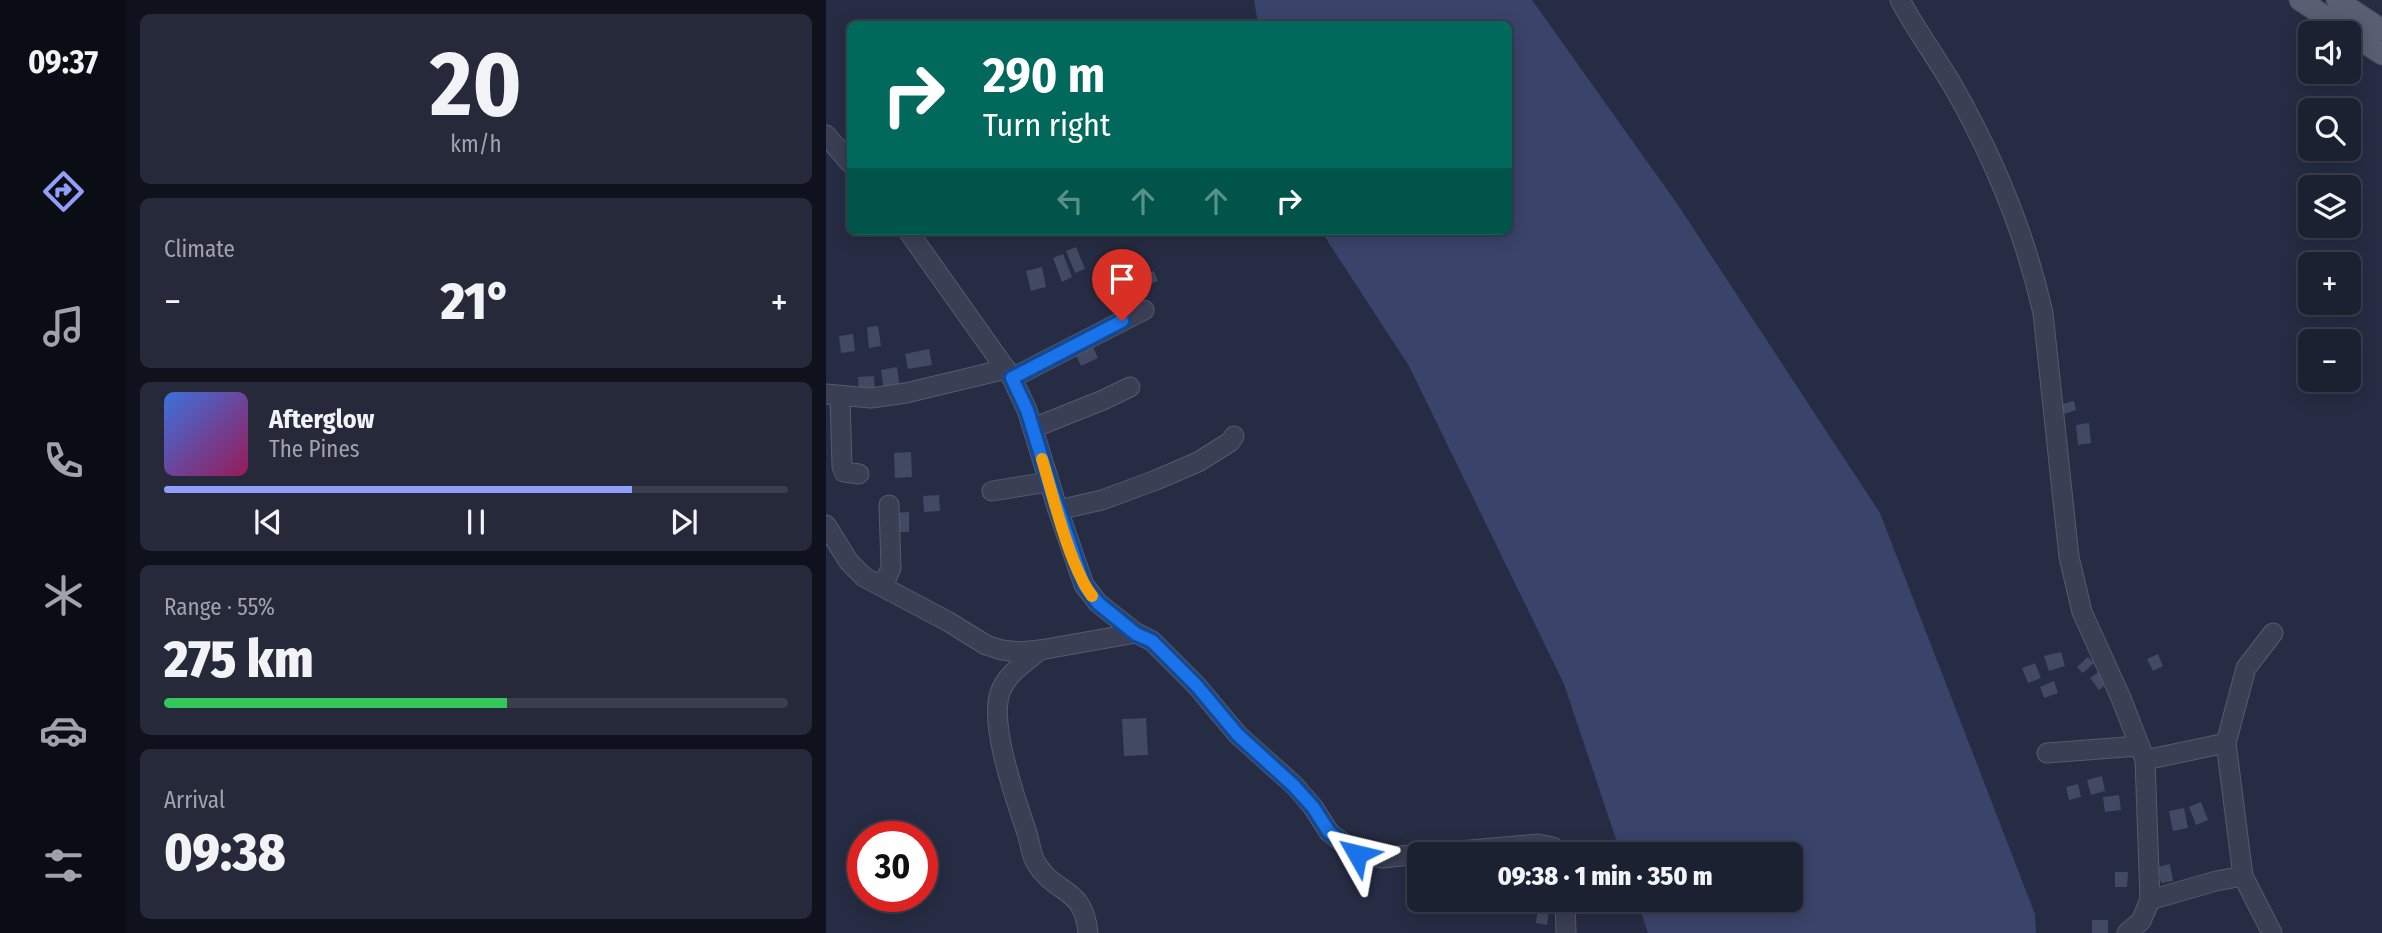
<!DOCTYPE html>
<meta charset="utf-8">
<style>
:root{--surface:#1c2132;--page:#25293a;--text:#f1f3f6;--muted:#a0a3ac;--line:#3a3e4d;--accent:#90a0fa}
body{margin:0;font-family:"Fira Sans Condensed",sans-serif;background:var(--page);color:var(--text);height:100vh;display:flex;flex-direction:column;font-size:26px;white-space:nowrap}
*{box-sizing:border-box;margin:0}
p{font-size:23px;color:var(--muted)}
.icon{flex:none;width:38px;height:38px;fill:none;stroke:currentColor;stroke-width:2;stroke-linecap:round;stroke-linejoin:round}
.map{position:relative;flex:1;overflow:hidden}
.details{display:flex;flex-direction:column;gap:14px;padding:14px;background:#0f121c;width:700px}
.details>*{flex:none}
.top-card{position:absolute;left:21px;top:21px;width:665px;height:214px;border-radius:10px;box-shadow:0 4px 18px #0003,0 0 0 2px var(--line);background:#00695c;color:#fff;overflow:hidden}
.tools{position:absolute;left:1472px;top:21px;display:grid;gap:14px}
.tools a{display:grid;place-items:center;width:63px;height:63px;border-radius:10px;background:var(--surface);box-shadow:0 4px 18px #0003,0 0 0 2px var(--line);font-size:35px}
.speed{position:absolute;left:21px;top:821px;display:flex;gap:14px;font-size:35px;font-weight:700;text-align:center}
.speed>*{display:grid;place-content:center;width:91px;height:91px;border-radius:50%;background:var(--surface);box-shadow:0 4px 18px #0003,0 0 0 2px var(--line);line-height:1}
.speed .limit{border:10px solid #d22;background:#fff;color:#111}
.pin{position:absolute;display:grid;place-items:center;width:60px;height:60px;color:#fff;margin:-72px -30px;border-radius:50% 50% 50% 0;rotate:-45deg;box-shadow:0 0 7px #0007}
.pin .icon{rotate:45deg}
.me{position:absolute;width:77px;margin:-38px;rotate:307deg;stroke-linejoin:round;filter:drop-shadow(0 0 5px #0008)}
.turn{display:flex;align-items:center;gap:24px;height:147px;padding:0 21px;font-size:32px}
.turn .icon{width:91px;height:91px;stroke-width:2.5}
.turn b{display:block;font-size:49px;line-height:60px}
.lanes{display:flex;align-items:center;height:66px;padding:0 21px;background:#0003;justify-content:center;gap:35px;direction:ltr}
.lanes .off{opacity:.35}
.big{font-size:52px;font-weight:800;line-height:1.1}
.details .tile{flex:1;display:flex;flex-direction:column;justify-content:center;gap:10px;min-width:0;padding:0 24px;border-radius:10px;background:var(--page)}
.details .dial{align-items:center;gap:0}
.dial b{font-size:91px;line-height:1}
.song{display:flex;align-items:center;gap:21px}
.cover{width:84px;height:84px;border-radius:10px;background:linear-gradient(135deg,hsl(220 70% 55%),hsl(330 70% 35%))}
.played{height:7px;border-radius:4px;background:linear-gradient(90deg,var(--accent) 75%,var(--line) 75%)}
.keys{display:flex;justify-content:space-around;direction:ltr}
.heat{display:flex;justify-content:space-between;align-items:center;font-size:38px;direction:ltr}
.charge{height:10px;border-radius:5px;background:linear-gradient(90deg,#34c759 55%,var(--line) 0)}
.trip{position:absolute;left:581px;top:842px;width:396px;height:70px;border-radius:10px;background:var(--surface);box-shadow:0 4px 18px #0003,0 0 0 2px var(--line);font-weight:800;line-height:70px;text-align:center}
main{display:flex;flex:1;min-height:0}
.menu{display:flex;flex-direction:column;width:126px;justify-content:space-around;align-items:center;background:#0b0d14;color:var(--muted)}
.menu .icon{width:49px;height:49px}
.menu .active{color:var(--accent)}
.menu b{font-size:32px;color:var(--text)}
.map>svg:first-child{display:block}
.water{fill:#3a436a}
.building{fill:#424963}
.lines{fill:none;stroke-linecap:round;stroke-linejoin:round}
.minor-casing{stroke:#565a6d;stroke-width:21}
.major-casing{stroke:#45485c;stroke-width:23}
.minor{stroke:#3b3f53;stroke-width:19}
.major{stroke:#595e72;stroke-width:21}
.route-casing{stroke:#114b97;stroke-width:18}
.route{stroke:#1a73e8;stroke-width:12}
.slow{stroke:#f59e0b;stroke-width:12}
</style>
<main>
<nav class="menu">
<b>09:37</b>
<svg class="icon active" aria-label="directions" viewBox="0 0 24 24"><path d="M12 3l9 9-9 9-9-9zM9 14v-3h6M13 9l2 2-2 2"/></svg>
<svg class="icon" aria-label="music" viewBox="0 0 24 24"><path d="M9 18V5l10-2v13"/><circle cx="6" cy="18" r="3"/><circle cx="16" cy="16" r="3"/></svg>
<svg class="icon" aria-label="phone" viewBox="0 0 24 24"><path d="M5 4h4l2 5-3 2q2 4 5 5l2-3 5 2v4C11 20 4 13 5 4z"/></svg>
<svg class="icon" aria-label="climate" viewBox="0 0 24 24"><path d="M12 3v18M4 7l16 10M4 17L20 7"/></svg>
<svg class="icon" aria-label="car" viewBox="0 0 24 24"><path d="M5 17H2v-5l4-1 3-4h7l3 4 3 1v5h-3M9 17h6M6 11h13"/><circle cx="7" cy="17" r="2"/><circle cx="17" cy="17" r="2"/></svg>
<svg class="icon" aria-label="filters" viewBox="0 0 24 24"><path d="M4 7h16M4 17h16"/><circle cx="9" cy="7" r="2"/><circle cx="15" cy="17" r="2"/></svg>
</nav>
<section class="details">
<div class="tile dial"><b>20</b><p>km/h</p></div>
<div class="tile"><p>Climate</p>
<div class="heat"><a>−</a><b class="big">21°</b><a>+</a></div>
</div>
<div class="tile">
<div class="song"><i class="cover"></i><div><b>Afterglow</b><p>The Pines</p></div></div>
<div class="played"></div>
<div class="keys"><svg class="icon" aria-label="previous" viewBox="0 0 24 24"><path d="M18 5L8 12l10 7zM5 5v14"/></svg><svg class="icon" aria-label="pause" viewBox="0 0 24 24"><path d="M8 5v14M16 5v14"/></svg><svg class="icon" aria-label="next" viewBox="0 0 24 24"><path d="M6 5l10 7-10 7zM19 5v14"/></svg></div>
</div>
<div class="tile"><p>Range · 55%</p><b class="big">275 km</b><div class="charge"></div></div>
<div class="tile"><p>Arrival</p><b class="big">09:38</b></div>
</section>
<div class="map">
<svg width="1556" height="933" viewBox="0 0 1556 933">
<rect width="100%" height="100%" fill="#262c43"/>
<!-- water -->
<polygon class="water" points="428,0 706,0 852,205 1054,513 1209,914 1210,933 822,933 811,900 964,900 964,854 795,854 738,684 583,366 495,231 682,231 682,24 432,24"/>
<!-- building -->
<g class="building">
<polygon points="250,247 259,269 249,273 240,251"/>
<polygon points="237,254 246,277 236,282 227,258"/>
<polygon points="216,267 220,287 205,291 200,271"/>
<polygon points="328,271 332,281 319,286 315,276"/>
<polygon points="52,326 55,346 43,348 41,327"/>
<polygon points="27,334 29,351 15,353 13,336"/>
<polygon points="265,343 272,358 255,366 248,351"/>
<polygon points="103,349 106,365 82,369 79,354"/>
<polygon points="71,367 74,389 58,391 55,370"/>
<polygon points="48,376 49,393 33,393 32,377"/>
<polygon points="1248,401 1250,410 1238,414 1236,404"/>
<polygon points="1263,423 1265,443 1252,445 1250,425"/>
<polygon points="85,452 86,477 69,478 68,453"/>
<polygon points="113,495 114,511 98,512 97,496"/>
<polygon points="83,512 83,532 68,532 68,513"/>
<polygon points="1235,652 1239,666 1223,671 1218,656"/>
<polygon points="1332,654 1337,666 1327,671 1321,659"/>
<polygon points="1262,657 1268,663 1257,673 1251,667"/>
<polygon points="1209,663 1215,678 1202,683 1196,668"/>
<polygon points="1272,672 1281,684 1273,690 1264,678"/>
<polygon points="1228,681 1232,693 1218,698 1214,687"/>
<polygon points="320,718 322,755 298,756 296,719"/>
<polygon points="1276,776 1279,791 1265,795 1261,780"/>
<polygon points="1252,784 1255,797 1243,800 1240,787"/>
<polygon points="1293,795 1295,810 1279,812 1277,797"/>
<polygon points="1375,802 1382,820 1370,825 1363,807"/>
<polygon points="1358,808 1362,828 1347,831 1343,811"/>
<polygon points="1344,864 1347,881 1335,883 1332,867"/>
<polygon points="1289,872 1302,872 1301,887 1289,887"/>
<polygon points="712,907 723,909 721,925 710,923"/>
<rect x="1266" y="920" width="16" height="13"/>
</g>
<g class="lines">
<defs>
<g id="minor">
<path d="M1074,0c16,30 36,57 53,86 41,72 72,147 90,227l26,244 13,55 39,86 24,62 5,140 -9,21 -14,12"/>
<polyline points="0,135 24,163"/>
<polyline points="82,231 186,378 201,410 232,510 258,585 272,603 310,633 326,641 371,686 412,735 468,785 487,807 503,832 531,854 557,858 593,854"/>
<polyline points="186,378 318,310"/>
<polyline points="0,394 45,398 80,393 180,369"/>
<polyline points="14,397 16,466 18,472 33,474"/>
<polyline points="207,428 277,400 304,387"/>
<polyline points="166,491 223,482"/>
<polyline points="232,510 276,500 330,480 372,462 404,442 408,436"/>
<polyline points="0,525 23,562 38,577 123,622 160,645 176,650 194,652 214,650 310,633"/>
<polyline points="54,585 61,577 65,568 63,505"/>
<path d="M214,650c-14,12 -34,24 -40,43 -11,32 16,107 27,140 3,9 4,22 9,30 19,32 48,23 52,70"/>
<polyline points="1221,753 1313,746"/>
<polyline points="1319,760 1400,743"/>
<polyline points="599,854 712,844 727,847 732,854"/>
<polyline points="739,900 740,933"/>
<polyline points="1324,900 1390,881 1417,876"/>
<polyline points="1446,933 1417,876 1400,743 1420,668 1447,633"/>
</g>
<g id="major">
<polyline points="1474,0 1556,54"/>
<polyline points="1511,0 1556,30"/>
</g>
</defs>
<!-- minor casing -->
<use href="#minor" class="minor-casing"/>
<!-- major casing -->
<use href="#major" class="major-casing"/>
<!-- minor -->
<use href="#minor" class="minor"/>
<!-- major -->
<use href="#major" class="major"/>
</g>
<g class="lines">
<defs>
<polyline id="route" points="296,321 186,378 201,410 226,491 258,585 272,603 310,634 326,641 371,686 412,735 467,785 487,807 503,832 531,854"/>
</defs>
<!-- route casing -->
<use href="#route" class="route-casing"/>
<!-- route -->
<use href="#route" class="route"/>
<!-- slow -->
<path class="slow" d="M216,459c11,37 28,108 50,137"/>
</g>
</svg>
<div class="tools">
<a><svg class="icon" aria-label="sound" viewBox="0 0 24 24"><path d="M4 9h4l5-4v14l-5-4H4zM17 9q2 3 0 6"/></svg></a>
<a><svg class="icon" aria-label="search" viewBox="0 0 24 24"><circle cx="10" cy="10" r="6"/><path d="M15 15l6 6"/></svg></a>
<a><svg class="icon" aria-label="layers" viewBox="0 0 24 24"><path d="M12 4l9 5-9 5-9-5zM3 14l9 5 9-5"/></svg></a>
<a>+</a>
<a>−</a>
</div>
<div class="speed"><div class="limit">30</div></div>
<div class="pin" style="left:296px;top:321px;background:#d93025"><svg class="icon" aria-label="arrive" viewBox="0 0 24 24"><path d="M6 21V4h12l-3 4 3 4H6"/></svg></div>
<svg class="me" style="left:531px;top:854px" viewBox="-20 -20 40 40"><path d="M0-17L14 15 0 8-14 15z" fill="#1a73e8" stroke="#fff" stroke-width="4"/></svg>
<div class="trip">09:38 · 1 min · 350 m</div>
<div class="top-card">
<div class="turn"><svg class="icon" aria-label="right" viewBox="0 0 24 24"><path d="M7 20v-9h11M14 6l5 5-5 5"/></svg><div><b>290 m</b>Turn right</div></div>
<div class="lanes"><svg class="icon off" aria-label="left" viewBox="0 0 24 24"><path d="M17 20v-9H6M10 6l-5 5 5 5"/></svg><svg class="icon off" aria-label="ahead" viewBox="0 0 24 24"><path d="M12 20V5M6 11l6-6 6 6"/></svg><svg class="icon off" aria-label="ahead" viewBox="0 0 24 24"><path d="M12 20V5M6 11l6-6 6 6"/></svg><svg class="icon" aria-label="right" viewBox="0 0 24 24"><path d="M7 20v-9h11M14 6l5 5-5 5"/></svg></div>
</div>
</div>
</main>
